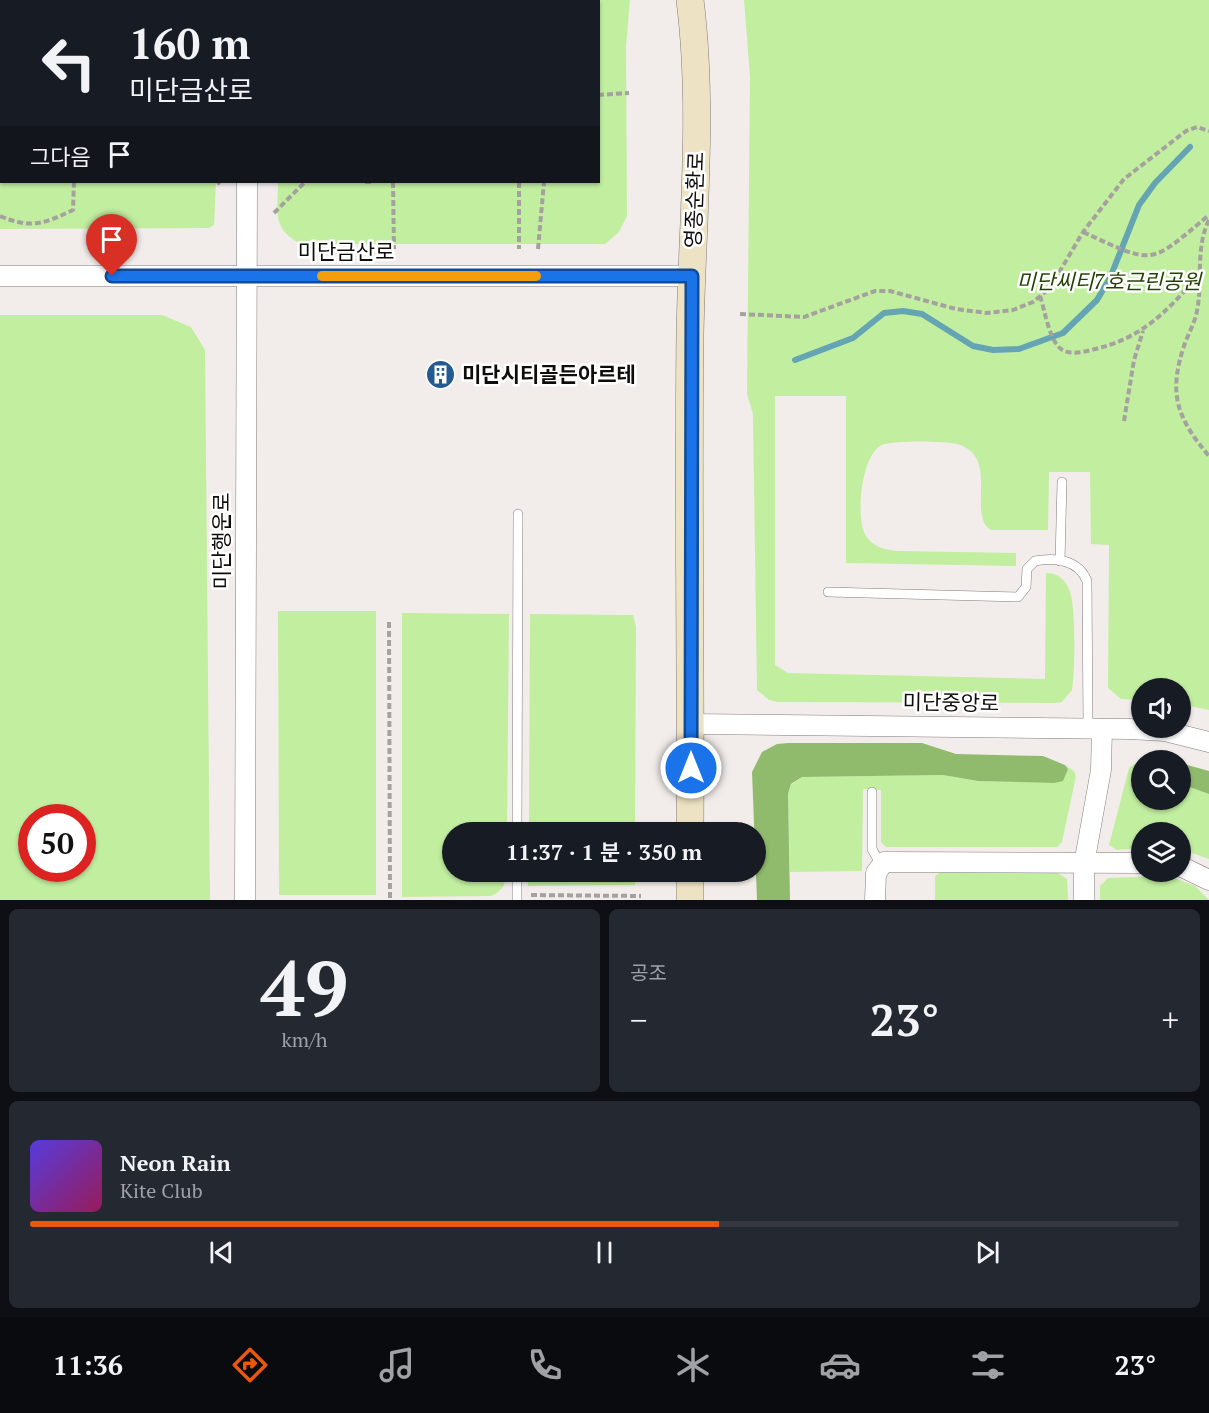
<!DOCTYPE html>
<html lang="ko">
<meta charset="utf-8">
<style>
:root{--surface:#171b24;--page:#242831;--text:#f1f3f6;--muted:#9ea1a6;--line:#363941;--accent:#ea580c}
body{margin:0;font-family:"PT Serif","Noto Sans KR",serif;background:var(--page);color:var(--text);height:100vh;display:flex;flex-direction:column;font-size:22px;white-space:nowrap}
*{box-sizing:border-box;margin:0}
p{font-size:20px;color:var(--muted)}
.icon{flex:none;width:33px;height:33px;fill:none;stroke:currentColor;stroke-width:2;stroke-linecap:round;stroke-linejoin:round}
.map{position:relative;height:900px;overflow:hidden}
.panel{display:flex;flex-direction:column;gap:9px;padding:9px;background:#0d0f14;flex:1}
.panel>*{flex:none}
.guide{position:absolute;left:0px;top:0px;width:600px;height:183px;box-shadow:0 2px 4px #0004;background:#171b24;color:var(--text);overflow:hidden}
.tools{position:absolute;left:1131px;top:678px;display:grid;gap:12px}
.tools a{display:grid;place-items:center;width:60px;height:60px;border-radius:50%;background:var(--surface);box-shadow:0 2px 4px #0004;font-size:30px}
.speed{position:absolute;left:18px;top:804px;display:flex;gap:12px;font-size:30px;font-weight:700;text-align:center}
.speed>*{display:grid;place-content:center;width:78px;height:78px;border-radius:50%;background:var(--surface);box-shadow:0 2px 4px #0004;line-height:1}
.speed .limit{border:9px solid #d22;background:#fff;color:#111}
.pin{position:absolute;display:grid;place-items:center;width:51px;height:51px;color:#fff;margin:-62px -26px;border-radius:50% 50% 50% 0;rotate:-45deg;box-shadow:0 0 6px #0007}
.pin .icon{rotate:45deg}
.me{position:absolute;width:66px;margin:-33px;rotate:0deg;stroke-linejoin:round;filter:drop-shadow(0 0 4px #0008)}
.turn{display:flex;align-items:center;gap:21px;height:126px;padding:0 30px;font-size:27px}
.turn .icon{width:78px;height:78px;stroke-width:2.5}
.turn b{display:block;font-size:42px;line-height:51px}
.then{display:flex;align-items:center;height:57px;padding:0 30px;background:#0003;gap:12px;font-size:22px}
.big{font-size:45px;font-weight:600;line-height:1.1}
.panel .tile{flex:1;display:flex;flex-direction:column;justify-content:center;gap:9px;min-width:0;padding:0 21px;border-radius:9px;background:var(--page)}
.panel .dial{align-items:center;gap:0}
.dial b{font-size:78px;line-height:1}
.song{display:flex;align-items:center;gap:18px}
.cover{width:72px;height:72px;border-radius:9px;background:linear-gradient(135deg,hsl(250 70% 55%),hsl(330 70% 35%))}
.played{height:6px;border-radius:3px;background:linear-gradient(90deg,var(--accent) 60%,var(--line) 60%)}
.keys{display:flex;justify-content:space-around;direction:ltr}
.heat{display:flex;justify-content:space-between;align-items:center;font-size:33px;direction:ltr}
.panel .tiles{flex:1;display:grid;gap:9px;grid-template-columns:1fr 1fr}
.tile:last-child{grid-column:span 2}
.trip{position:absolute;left:442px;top:822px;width:324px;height:60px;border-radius:30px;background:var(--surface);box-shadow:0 2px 4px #0004;font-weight:600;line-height:60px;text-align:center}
.dock{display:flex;height:96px;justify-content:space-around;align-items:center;background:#090b0e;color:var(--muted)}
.dock .icon{width:42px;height:42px}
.dock .active{color:var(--accent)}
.dock b{font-size:27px;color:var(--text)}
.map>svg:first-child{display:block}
.green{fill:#c2eea0;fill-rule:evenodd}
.forest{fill:#90bb6c}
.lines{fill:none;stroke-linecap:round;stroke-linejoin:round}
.stream{stroke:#64a4b3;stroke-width:6}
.lane-casing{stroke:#827c7a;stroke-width:10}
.street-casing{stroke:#827c7a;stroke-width:21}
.secondary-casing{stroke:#827c7a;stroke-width:28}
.path{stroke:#a5a19e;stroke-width:4;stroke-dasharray:6 3;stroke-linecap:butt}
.lane{stroke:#fff;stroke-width:9}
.street{stroke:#fff;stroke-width:20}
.secondary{stroke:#ede3c4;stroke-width:27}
.route-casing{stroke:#114b97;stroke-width:15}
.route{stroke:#1a73e8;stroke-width:10}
.slow{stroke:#f59e0b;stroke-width:10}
.labels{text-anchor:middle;stroke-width:5;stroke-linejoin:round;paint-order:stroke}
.street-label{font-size:21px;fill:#0f0d0c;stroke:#fff}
.park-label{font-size:21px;font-style:italic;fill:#264107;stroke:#fff}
.poi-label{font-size:21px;font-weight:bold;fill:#0f0d0c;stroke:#fff;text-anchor:start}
</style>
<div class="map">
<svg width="1209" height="900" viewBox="0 0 1209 900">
<rect width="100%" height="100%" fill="#f2edea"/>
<!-- green -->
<g class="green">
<polygon points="0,0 208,0 2,2 2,182 216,182 214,225 209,228 0,229"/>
<path d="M270,0h360l-4,46 1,170 -8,16 -14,12h-304c-30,-15 -23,-33 -23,-62h320v-180z"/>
<path d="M744,0h465v710l-28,-6 -1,-16h-38l-1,12 -20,-1 -13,-11 1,-143 -18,-1 -1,-72h-41l-1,58h-57c-25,-15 10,-74 -34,-86 -13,-3 -67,-4 -77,2 -19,12 -25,73 -14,90 7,11 19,14 32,15l118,2v13l-170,-3v-167h-71v269l13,8 257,6 1,-106c12,0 20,7 24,19 6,16 5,80 2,98l-10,12 -8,1 -276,-1 -9,-2 -12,-10 -4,-276 -6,-20 3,-317z"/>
<path d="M0,315h162l29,12 14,23 5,550h-210zM32,818h50v50h-50z"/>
<polygon points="278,611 376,611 376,895 279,895"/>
<path d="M402,613l107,1 -2,218h-54v40h53c0,12 -3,19 -15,24l-89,1z"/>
<polygon points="530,614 633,615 636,627 635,832 529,832"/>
<polygon points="1140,760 1154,760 1142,760 1141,766 1136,772 1141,784 1142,800 1180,800 1181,784 1209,794 1209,859 1181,849 1180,832 1142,832 1141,848 1117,850 1109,845 1129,768"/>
<polygon points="1065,765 1074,771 1076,776 1062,842 1057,847 886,847 881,842 881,790 863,789 862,871 790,872 788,794 791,785 802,777 943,775 978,781 1054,783 1068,769"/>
<polygon points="942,871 1058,873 1067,879 1068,900 935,900 935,876"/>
<polygon points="528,872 635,872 635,885 528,886"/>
<polygon points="1169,876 1195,886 1209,900 1100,900 1100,886 1108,878"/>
</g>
<!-- forest -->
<g class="forest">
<polygon points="788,743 922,743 956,754 1043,756 1065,765 1068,769 1063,781 1054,783 978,781 943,775 802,777 791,784 788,794 790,900 757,900 752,772 762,752 777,744"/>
<polygon points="1180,763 1209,771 1209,794 1181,784"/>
</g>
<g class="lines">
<!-- stream -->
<polyline class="stream" points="795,360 853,338 884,313 903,311 922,314 973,346 993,350 1019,349 1063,333 1097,300 1110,278 1139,205 1155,183 1190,147"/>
<defs>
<g id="lane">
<polyline points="1060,561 1062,482"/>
<path d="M828,592l190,5 8,-10 1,-18 8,-8c20,-4 44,-1 52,20l1,147"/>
<polyline points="872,792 872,849 881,865"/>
<polyline points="517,832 518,514"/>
<polyline points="517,900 517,872"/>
</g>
<g id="street">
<polyline points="239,0 239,2"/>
<polyline points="0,276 692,276"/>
<polyline points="691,724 1130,729 1165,731 1209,742"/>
<polyline points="1180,866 1209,880"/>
<polyline points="245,900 247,182"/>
<polyline points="875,900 876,873 884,862 1142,863"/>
<polyline points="1084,900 1084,864 1101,770 1102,729"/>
</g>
<g id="secondary">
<path d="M690,0c14,111 2,223 0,335 -2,165 1,332 0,497"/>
<polyline points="690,900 690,872"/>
</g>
</defs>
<!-- lane casing -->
<use href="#lane" class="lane-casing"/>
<!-- street casing -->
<use href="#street" class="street-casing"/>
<!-- secondary casing -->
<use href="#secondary" class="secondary-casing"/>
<!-- path -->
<g class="path">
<polyline points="76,0 76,2"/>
<polyline points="320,0 322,2"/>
<polyline points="471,0 472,2"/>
<polyline points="502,0 502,2"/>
<polyline points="561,2 561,0"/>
<polyline points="598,95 629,93"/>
<polyline points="218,182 220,184"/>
<polyline points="365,182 371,182"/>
<polyline points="393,182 394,249"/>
<polyline points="519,182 519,249"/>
<polyline points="274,213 305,182"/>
<path d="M0,216c32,13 43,8 73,-6l1,-28"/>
<path d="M1209,220c-14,28 -6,60 -12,91 -2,12 -9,23 -13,35 -16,48 -7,72 25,110"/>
<path d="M1083,232c72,33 65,34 126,-17"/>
<polyline points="538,249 544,182"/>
<path d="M1040,296c5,15 8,37 17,49 8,11 23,8 34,5 51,-11 75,-38 108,-75"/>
<polyline points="740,314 804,317 875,291 890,291 956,309 987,313 1013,310 1033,302 1050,288 1083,232 1124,179 1186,131 1197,127 1209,131"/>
<polyline points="1124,421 1134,360 1143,331"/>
<polyline points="389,622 390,900"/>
<polyline points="531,895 641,896"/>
</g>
<!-- lane -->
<use href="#lane" class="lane"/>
<!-- street -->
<use href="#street" class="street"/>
<!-- secondary -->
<use href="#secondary" class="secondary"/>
</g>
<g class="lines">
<defs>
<polyline id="route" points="112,276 692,276 691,768"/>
</defs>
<!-- route casing -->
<use href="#route" class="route-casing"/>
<!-- route -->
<use href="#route" class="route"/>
<!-- slow -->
<polyline class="slow" points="322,276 536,276"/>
</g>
<!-- icons -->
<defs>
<symbol id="building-disc" viewBox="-11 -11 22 22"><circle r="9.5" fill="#235a92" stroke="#fff"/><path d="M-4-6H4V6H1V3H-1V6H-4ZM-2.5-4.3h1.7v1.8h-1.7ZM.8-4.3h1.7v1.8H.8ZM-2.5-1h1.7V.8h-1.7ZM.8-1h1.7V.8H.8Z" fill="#fff"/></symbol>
</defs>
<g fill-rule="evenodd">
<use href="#building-disc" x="424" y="358" width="33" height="33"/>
</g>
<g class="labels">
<!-- street labels -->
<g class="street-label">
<text transform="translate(695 200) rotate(-88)" y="7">영종순환로</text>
<text x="346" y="259">미단금산로</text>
<text transform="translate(222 541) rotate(-90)" y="7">미단행운로</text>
<text transform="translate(951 703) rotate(1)" y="7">미단중앙로</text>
</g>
<!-- park labels -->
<g class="park-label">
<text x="1109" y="289">미단씨티7호근린공원</text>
</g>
<!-- poi labels -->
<g class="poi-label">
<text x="462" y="382">미단시티골든아르테</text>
</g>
</g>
</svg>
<div class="tools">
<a><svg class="icon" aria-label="sound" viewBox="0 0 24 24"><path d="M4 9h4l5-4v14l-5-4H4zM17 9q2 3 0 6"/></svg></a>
<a><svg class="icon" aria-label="search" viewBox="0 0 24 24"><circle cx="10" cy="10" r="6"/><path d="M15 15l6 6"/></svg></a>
<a><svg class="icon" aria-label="layers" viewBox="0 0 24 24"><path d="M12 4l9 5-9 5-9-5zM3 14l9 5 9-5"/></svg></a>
</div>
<div class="speed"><div class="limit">50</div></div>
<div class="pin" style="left:112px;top:276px;background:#d93025"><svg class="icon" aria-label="arrive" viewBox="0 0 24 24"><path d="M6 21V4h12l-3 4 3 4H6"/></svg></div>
<svg class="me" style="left:691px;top:768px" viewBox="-20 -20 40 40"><circle r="17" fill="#1a73e8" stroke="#fff" stroke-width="3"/><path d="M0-11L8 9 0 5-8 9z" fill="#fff"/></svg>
<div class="trip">11:37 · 1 분 · 350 m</div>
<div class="guide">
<div class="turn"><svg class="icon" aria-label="left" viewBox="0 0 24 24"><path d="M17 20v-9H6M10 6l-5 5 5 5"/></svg><div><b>160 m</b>미단금산로</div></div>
<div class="then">그다음<svg class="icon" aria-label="arrive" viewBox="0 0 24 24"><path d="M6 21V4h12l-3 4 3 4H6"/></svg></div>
</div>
</div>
<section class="panel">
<div class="tiles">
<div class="tile dial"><b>49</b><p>km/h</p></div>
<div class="tile"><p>공조</p>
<div class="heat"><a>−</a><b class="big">23°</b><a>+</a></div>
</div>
<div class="tile">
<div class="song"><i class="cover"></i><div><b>Neon Rain</b><p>Kite Club</p></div></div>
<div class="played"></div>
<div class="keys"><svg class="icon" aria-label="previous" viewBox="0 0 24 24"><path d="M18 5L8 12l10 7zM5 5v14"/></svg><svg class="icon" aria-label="pause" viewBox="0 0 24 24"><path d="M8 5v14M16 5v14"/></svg><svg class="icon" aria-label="next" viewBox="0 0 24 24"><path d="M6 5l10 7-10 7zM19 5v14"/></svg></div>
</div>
</div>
</section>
<nav class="dock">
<b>11:36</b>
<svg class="icon active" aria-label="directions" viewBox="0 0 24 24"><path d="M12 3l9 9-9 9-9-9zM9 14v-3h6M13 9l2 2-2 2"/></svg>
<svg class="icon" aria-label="music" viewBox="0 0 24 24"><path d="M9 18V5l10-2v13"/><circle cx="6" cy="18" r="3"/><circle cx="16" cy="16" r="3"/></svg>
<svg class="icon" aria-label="phone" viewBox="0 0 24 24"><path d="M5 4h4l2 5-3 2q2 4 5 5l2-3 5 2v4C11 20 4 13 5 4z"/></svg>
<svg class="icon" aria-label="climate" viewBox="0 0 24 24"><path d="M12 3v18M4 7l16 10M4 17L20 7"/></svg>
<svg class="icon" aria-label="car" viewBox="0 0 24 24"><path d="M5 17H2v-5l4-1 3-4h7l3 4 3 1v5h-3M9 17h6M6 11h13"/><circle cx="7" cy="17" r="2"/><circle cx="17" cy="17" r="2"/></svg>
<svg class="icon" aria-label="filters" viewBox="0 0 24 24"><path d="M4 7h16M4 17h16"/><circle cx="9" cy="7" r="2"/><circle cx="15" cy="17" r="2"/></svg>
<b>23°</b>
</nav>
